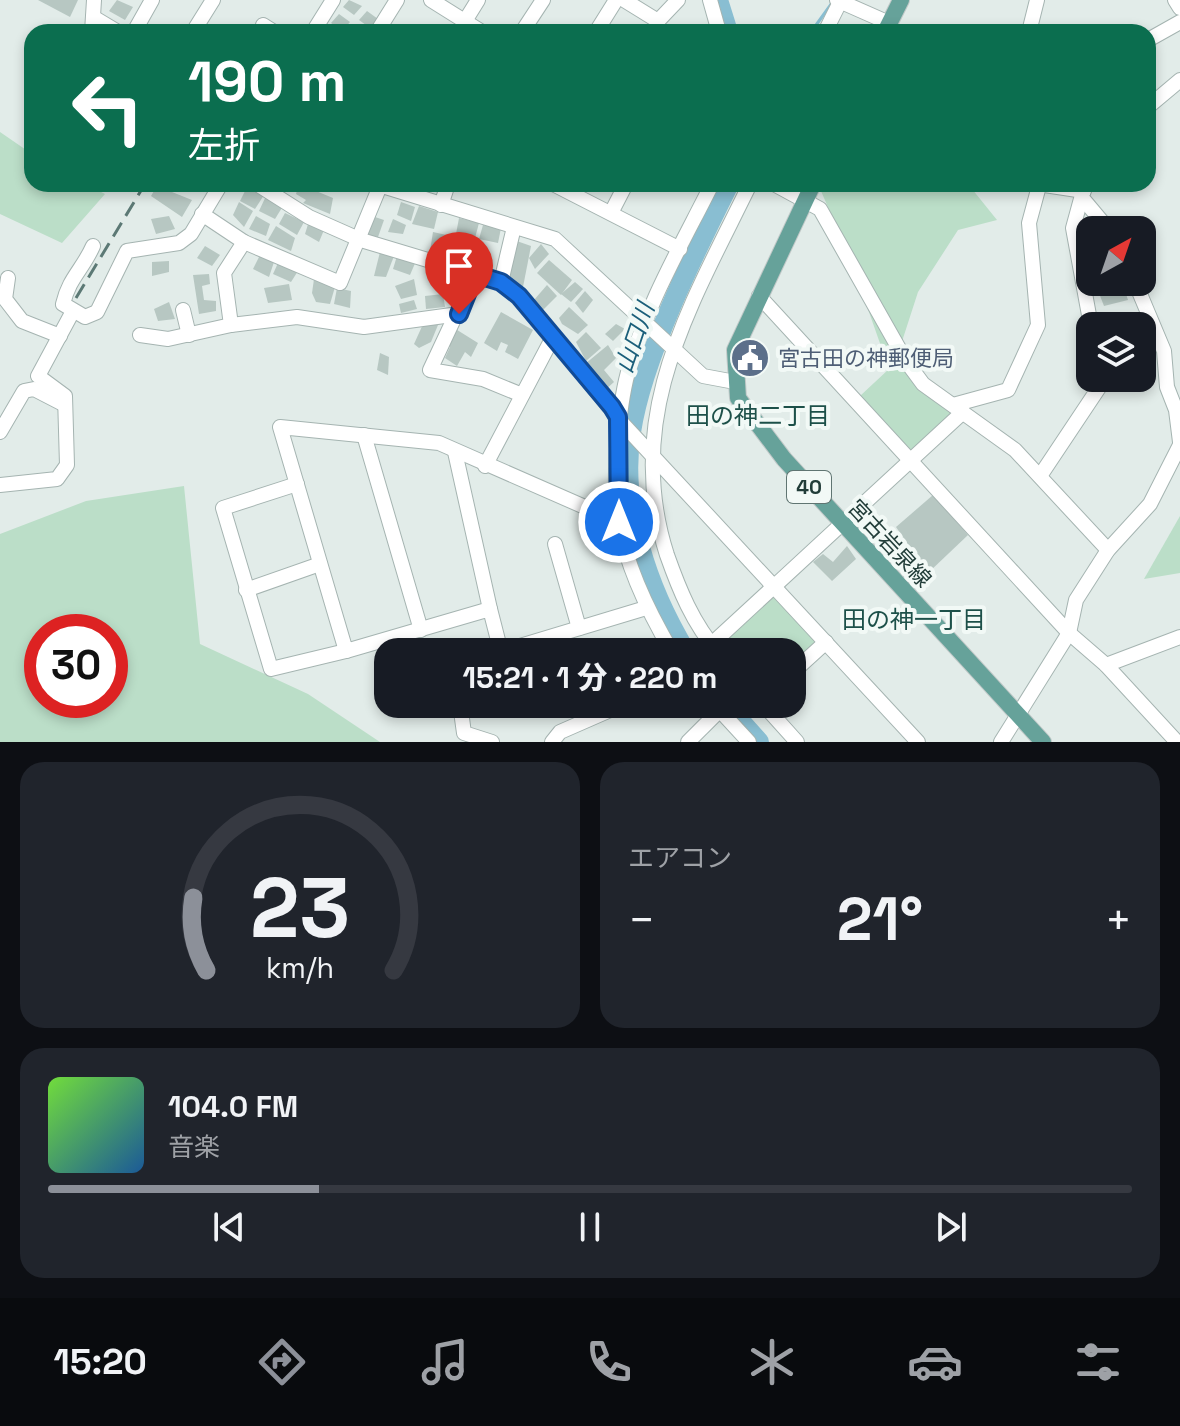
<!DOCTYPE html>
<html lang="ja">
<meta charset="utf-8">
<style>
:root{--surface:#171b24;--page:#20242c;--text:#f1f3f6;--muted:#9ea1a6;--line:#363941;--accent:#8c9099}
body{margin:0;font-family:"Space Grotesk","Noto Sans JP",sans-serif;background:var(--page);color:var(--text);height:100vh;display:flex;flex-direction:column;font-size:30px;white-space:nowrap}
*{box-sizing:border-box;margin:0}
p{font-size:26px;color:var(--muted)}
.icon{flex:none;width:44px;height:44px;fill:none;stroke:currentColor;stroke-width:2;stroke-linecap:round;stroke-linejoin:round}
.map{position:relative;height:742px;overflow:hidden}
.drawer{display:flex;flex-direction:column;gap:20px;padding:20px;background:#0d0f14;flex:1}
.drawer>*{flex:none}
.top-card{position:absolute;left:24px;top:24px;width:1132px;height:168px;border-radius:24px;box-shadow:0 4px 12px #0003;background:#0b6e4f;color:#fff;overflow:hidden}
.needle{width:52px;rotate:40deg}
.fabs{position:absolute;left:1076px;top:216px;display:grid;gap:16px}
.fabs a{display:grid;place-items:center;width:80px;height:80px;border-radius:16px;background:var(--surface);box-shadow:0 4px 12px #0003;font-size:40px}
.speed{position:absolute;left:24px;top:614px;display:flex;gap:16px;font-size:40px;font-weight:700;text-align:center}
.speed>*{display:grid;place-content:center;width:104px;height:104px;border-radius:50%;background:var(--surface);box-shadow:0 4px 12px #0003;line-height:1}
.speed .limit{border:12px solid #d22;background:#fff;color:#111}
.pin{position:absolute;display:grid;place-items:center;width:68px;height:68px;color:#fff;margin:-82px -34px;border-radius:50% 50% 50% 0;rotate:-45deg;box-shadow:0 0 8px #0007}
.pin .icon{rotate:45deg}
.me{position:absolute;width:88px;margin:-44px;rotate:0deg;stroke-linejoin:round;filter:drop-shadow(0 0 6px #0008)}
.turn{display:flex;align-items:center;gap:28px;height:168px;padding:0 32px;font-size:36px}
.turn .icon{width:104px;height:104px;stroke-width:2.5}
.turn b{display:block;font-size:56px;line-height:68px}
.big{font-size:60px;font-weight:800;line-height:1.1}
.drawer .widget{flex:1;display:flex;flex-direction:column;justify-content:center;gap:12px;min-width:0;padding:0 28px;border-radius:24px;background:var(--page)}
.drawer .dial{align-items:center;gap:0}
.dial svg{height:208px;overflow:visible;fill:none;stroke:var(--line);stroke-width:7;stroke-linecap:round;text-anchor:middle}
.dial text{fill:var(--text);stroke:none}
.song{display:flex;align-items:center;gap:24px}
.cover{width:96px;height:96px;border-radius:12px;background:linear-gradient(135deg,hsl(100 70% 55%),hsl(210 70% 35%))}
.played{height:8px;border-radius:4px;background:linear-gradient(90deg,var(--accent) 25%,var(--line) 25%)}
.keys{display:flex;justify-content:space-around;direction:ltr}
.heat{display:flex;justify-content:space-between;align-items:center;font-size:44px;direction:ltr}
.drawer .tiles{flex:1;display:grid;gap:20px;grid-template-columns:1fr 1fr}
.widget:last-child{grid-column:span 2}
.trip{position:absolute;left:374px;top:638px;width:432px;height:80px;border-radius:24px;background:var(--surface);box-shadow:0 4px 12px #0003;font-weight:800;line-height:80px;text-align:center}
.tabs{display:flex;height:128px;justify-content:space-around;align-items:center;background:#090b0e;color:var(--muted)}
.tabs .icon{width:56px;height:56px}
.tabs .on{color:var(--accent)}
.tabs b{font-size:36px;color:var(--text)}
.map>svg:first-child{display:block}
.green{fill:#bbdec8;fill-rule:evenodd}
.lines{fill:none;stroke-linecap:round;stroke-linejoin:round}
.stream{stroke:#89bed2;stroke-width:3}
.river{stroke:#89bed2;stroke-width:20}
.building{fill:#b7c7c2}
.minor-casing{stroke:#a5b4b1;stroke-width:16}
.major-casing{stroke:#c1c9c8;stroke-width:18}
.minor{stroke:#fff;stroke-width:14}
.major{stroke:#66a29a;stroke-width:16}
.rail{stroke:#5c7975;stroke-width:3;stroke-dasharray:16 8;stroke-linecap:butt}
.route-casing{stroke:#114b97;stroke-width:20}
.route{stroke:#1a73e8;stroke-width:14}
.labels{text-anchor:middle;stroke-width:8;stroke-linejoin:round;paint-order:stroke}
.shield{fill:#f2f9f6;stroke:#607572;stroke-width:2}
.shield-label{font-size:20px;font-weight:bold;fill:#223d39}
.service-label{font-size:22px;fill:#4e5e75;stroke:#f2f9f6;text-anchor:start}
.street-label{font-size:22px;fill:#223d39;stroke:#f2f9f6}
.water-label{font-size:24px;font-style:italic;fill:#1b5f7a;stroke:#f2f9f6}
.neighbourhood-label{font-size:24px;fill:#1d5049;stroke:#f2f9f6}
</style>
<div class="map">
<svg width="1180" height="742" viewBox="0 0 1180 742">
<rect width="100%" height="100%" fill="#e2ece9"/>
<!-- green -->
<g class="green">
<polygon points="0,132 32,154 32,184 86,184 105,194 62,243 0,214"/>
<polygon points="824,184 968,184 997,220 958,230 918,292 895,363 899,361 919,388 954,415 911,453 860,396 889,369 850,258 821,191"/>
<path d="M184,486l16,158 108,50 72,48h-380v-208l86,-33zM110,632v68h-68v-68z"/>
<polygon points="1180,516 1180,573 1144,579"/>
<polygon points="774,592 820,642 792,667 792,652 723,652 716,644"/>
</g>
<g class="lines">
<!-- stream -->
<polyline class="stream" points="811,32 832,3"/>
<!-- river -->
<g class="river">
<polyline points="718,0 728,32"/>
<path d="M686,652c-38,-63 -67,-145 -55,-220 11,-74 64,-180 98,-248"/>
<polyline points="725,704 759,742"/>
</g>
</g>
<!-- building -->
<g class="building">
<polygon points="38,0 78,0 70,17"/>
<polygon points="117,0 133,7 125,20 109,11"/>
<polygon points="349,0 362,6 354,15 343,7"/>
<polygon points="367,11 378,19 370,28 359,20"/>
<polygon points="339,14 350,22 342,31 331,23"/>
<polygon points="158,184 166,184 167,189 169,185 174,189 172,192 192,200 182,217 151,196"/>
<polygon points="299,184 333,198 330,214 303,203 306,200 296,194"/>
<polygon points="248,185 264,195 255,209 240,201"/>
<polygon points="266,196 283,206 275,219 259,211"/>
<polygon points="239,202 253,211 244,227 233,215"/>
<polygon points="401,202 415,207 411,221 397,215"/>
<polygon points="419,206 438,212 434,229 412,224"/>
<polygon points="285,213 304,222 297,235 279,224"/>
<polygon points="169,216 175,229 156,234 151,219"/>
<polygon points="256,216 270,224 266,236 249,229"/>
<polygon points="372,216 384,220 378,237 366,235"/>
<polygon points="459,218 479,223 475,238 456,234"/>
<polygon points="393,219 406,225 403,234 388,232"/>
<polygon points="309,221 324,230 319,242 305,234"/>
<polygon points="483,225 501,228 498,243 479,239"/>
<polygon points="276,226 295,238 291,251 268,240"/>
<polygon points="433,232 451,236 446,254 430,251"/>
<polygon points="454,238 474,244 468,260 448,256"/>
<polygon points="511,239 531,246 523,287 501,282"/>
<polygon points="541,244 549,254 535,269 529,258"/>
<polygon points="205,246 220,255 212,266 197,258"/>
<polygon points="380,252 394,256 386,277 374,276"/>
<polygon points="260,255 274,262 269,277 253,269"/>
<polygon points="397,256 416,261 410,275 393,269"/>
<polygon points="549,260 572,280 561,295 537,273"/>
<polygon points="169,261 169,272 152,276 152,262"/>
<polygon points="278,263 298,271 291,282 273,274"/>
<polygon points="209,274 210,284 202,286 204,300 216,301 216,311 199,314 193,275"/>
<polygon points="454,274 457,290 439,292 438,276"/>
<polygon points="314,279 335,287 330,304 316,302 312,293"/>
<polygon points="414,279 417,295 401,299 395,286"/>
<polygon points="575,282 583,289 571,302 561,294"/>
<polygon points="1114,282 1122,282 1128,300 1104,306 1097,288"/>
<polygon points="289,284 292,300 268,303 264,288"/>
<polygon points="547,285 557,296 543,310 534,300"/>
<polygon points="337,288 351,291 350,308 334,304"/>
<polygon points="585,291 593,300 583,313 575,303"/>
<polygon points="443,294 445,307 426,309 425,296"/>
<polygon points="414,300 417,309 401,313 399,304"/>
<polygon points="169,302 175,319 158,321 154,309"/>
<polygon points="569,307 588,325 578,334 562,324 559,318"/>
<polygon points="501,312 533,330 518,359 505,352 508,345 501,342 497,351 484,343"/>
<polygon points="424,322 438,325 431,342 419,348 414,344"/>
<polygon points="616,324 625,329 613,341 605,334"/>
<polygon points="454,328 478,343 471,357 465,352 457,366 445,358 450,347 447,340"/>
<polygon points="586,332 601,348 586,361 576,342"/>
<polygon points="608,345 616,358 604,370 614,382 604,391 585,364"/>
<polygon points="380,353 389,357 388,375 377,370"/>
<polygon points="933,495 968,535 928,573 896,527"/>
<polygon points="847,546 856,559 832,581 813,562 823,554 833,562"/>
</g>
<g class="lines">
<defs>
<g id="minor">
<polyline points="431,0 482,32"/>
<polyline points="624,0 658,21 678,0"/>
<polyline points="710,0 719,32"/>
<polyline points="837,0 889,23"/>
<polyline points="1175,0 1180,8"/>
<polyline points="93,17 118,32"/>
<polyline points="465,21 478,0"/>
<polyline points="263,25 274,32"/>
<polyline points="92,32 94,0"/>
<polyline points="134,32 152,0"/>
<polyline points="193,32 213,0"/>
<polyline points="313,32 333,0"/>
<polyline points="377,32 397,0"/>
<polyline points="522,32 543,0"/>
<polyline points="596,32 616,0"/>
<polyline points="825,32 840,2"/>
<polyline points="1029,32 1037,0"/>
<polyline points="1148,40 1180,22"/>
<polyline points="1148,107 1180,80"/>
<polyline points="257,184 309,217 361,240 501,282 519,296 623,424 918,742"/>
<polyline points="376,184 555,239 703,376 735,382"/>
<polyline points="553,184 680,249"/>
<polyline points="774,184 820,209 906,361 923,384 1015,450 1108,550"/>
<polyline points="1038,184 1084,191"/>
<polyline points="1085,184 1073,228 1091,326"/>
<polyline points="1083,199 1109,230"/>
<polyline points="441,205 448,184"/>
<polyline points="611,213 626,184"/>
<polyline points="202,214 244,242 340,283 380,186"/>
<path d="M93,246c-10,23 -24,32 -30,58l22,13 12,-5 30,-61 52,-8 12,-9 30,-50"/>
<polyline points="475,274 430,370 483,379 522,395"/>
<polyline points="8,278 5,299 22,321 60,336"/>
<polyline points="501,282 514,227"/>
<polyline points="1135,282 1164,351 1167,387 1176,410 1180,442"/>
<polyline points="759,296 1069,633 1106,665 1177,742"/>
<polyline points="183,310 189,335"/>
<polyline points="231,325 224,273 244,242"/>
<polyline points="140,335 168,339 231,325 297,317 364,327 459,314"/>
<polyline points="953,405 1008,390 1038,325 1029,223 1039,186"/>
<polyline points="0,432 24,391 34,389 65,405"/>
<polyline points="364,435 421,630"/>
<polyline points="455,452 490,609"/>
<polyline points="485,466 553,337"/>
<polyline points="1040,476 1102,383 1101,378"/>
<polyline points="297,484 223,508 271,669 346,651"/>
<polyline points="0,485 57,479 67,465 65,396 38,376 73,311"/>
<polyline points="555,544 579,628"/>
<polyline points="246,590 320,564"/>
<polyline points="500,652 646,608"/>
<polyline points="501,652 490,609 346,651 280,427 439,443 619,522"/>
<path d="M672,652c-23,-39 -45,-83 -53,-129 -7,-37 -1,-114 9,-151 17,-65 54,-128 84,-188"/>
<polyline points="703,652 963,412"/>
<path d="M718,652c-25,-28 -39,-63 -51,-97 -45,-139 24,-250 83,-371"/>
<polyline points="1106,665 1180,637"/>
<polyline points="792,673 826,642"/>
<polyline points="460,704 464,733 492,742"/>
<polyline points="714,704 749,742"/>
<polyline points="763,704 797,742"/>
<polyline points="552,742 560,732 624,704"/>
<polyline points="688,742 720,710"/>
<polyline points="1001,742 1069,633 1076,600 1108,550 1150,504 1180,445"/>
</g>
<g id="major">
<polyline points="885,32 901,0"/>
<polyline points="813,184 735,350 738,398 784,459 1043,742"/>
</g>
</defs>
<!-- minor casing -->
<use href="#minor" class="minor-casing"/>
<!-- major casing -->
<use href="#major" class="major-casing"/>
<!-- minor -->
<use href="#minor" class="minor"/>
<!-- major -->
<use href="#major" class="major"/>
<!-- rail -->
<polyline class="rail" points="76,298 145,184"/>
</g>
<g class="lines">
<defs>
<polyline id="route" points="459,314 475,274 501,282 519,296 612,407 618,417 619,522"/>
</defs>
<!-- route casing -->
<use href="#route" class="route-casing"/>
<!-- route -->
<use href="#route" class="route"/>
</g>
<!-- icons -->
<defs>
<symbol id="civic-disc" viewBox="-11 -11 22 22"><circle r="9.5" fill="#5c6f8a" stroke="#f2f9f6"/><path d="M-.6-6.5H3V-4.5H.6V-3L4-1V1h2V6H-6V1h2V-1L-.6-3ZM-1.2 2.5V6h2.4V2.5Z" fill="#fff"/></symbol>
</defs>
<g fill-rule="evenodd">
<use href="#civic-disc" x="728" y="336" width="44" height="44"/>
</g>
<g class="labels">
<!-- shield labels -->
<rect class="shield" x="787" y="471" width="44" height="32" rx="6"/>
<g class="shield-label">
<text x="809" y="494">40</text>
</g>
<!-- service labels -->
<g class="service-label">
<text x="778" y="366">宮古田の神郵便局</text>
</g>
<!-- street labels -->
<g class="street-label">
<text transform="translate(890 543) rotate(47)" y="8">宮古岩泉線</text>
</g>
<!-- water labels -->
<g class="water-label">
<text transform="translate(635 338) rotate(-71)" y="8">山口川</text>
</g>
<!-- neighbourhood labels -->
<g class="neighbourhood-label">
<text x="758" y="424">田の神二丁目</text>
<text x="914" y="628">田の神一丁目</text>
</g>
</g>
</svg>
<div class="fabs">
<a><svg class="needle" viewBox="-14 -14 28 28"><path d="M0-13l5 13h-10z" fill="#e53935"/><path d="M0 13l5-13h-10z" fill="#9ea1a6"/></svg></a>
<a><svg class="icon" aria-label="layers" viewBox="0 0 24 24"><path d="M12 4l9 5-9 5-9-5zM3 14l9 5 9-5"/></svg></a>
</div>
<div class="speed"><div class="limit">30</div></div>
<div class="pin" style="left:459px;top:314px;background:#d93025"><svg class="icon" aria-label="arrive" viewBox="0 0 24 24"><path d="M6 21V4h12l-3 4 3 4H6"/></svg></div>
<svg class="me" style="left:619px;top:522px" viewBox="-20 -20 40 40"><circle r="17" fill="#1a73e8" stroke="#fff" stroke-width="3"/><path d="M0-11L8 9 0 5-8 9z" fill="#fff"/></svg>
<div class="trip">15:21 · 1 分 · 220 m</div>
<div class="top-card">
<div class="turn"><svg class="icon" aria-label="left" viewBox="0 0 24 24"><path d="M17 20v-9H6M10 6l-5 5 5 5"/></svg><div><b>190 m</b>左折</div></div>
</div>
</div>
<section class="drawer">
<div class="tiles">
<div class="widget dial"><svg viewBox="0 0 100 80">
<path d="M14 69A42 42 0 1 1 86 69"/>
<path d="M14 69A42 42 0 0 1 9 41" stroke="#8c9099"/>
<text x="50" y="56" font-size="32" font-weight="700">23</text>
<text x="50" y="72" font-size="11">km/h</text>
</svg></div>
<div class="widget"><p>エアコン</p>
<div class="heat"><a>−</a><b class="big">21°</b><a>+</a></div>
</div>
<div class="widget">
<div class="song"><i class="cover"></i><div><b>104.0 FM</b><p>音楽</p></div></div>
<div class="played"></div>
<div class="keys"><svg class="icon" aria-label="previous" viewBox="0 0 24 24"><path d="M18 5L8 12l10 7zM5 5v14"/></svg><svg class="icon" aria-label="pause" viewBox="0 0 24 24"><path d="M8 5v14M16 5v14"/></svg><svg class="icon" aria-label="next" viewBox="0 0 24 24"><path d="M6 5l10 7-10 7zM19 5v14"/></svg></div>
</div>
</div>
</section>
<nav class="tabs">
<b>15:20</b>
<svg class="icon on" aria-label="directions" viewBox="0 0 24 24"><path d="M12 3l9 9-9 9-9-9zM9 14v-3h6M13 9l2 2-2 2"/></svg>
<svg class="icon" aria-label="music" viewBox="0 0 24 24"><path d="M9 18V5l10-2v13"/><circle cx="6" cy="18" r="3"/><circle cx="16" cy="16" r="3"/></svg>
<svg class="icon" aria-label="phone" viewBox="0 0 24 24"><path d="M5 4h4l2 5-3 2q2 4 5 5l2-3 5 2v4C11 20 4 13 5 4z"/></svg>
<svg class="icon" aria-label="climate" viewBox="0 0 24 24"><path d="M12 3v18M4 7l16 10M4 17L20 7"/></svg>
<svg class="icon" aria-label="car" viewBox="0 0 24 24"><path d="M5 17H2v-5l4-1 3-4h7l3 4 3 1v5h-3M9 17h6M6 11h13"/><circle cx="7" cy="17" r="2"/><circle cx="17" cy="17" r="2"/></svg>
<svg class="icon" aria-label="filters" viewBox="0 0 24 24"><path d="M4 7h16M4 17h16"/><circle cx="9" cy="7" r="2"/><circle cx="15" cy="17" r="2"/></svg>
</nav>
